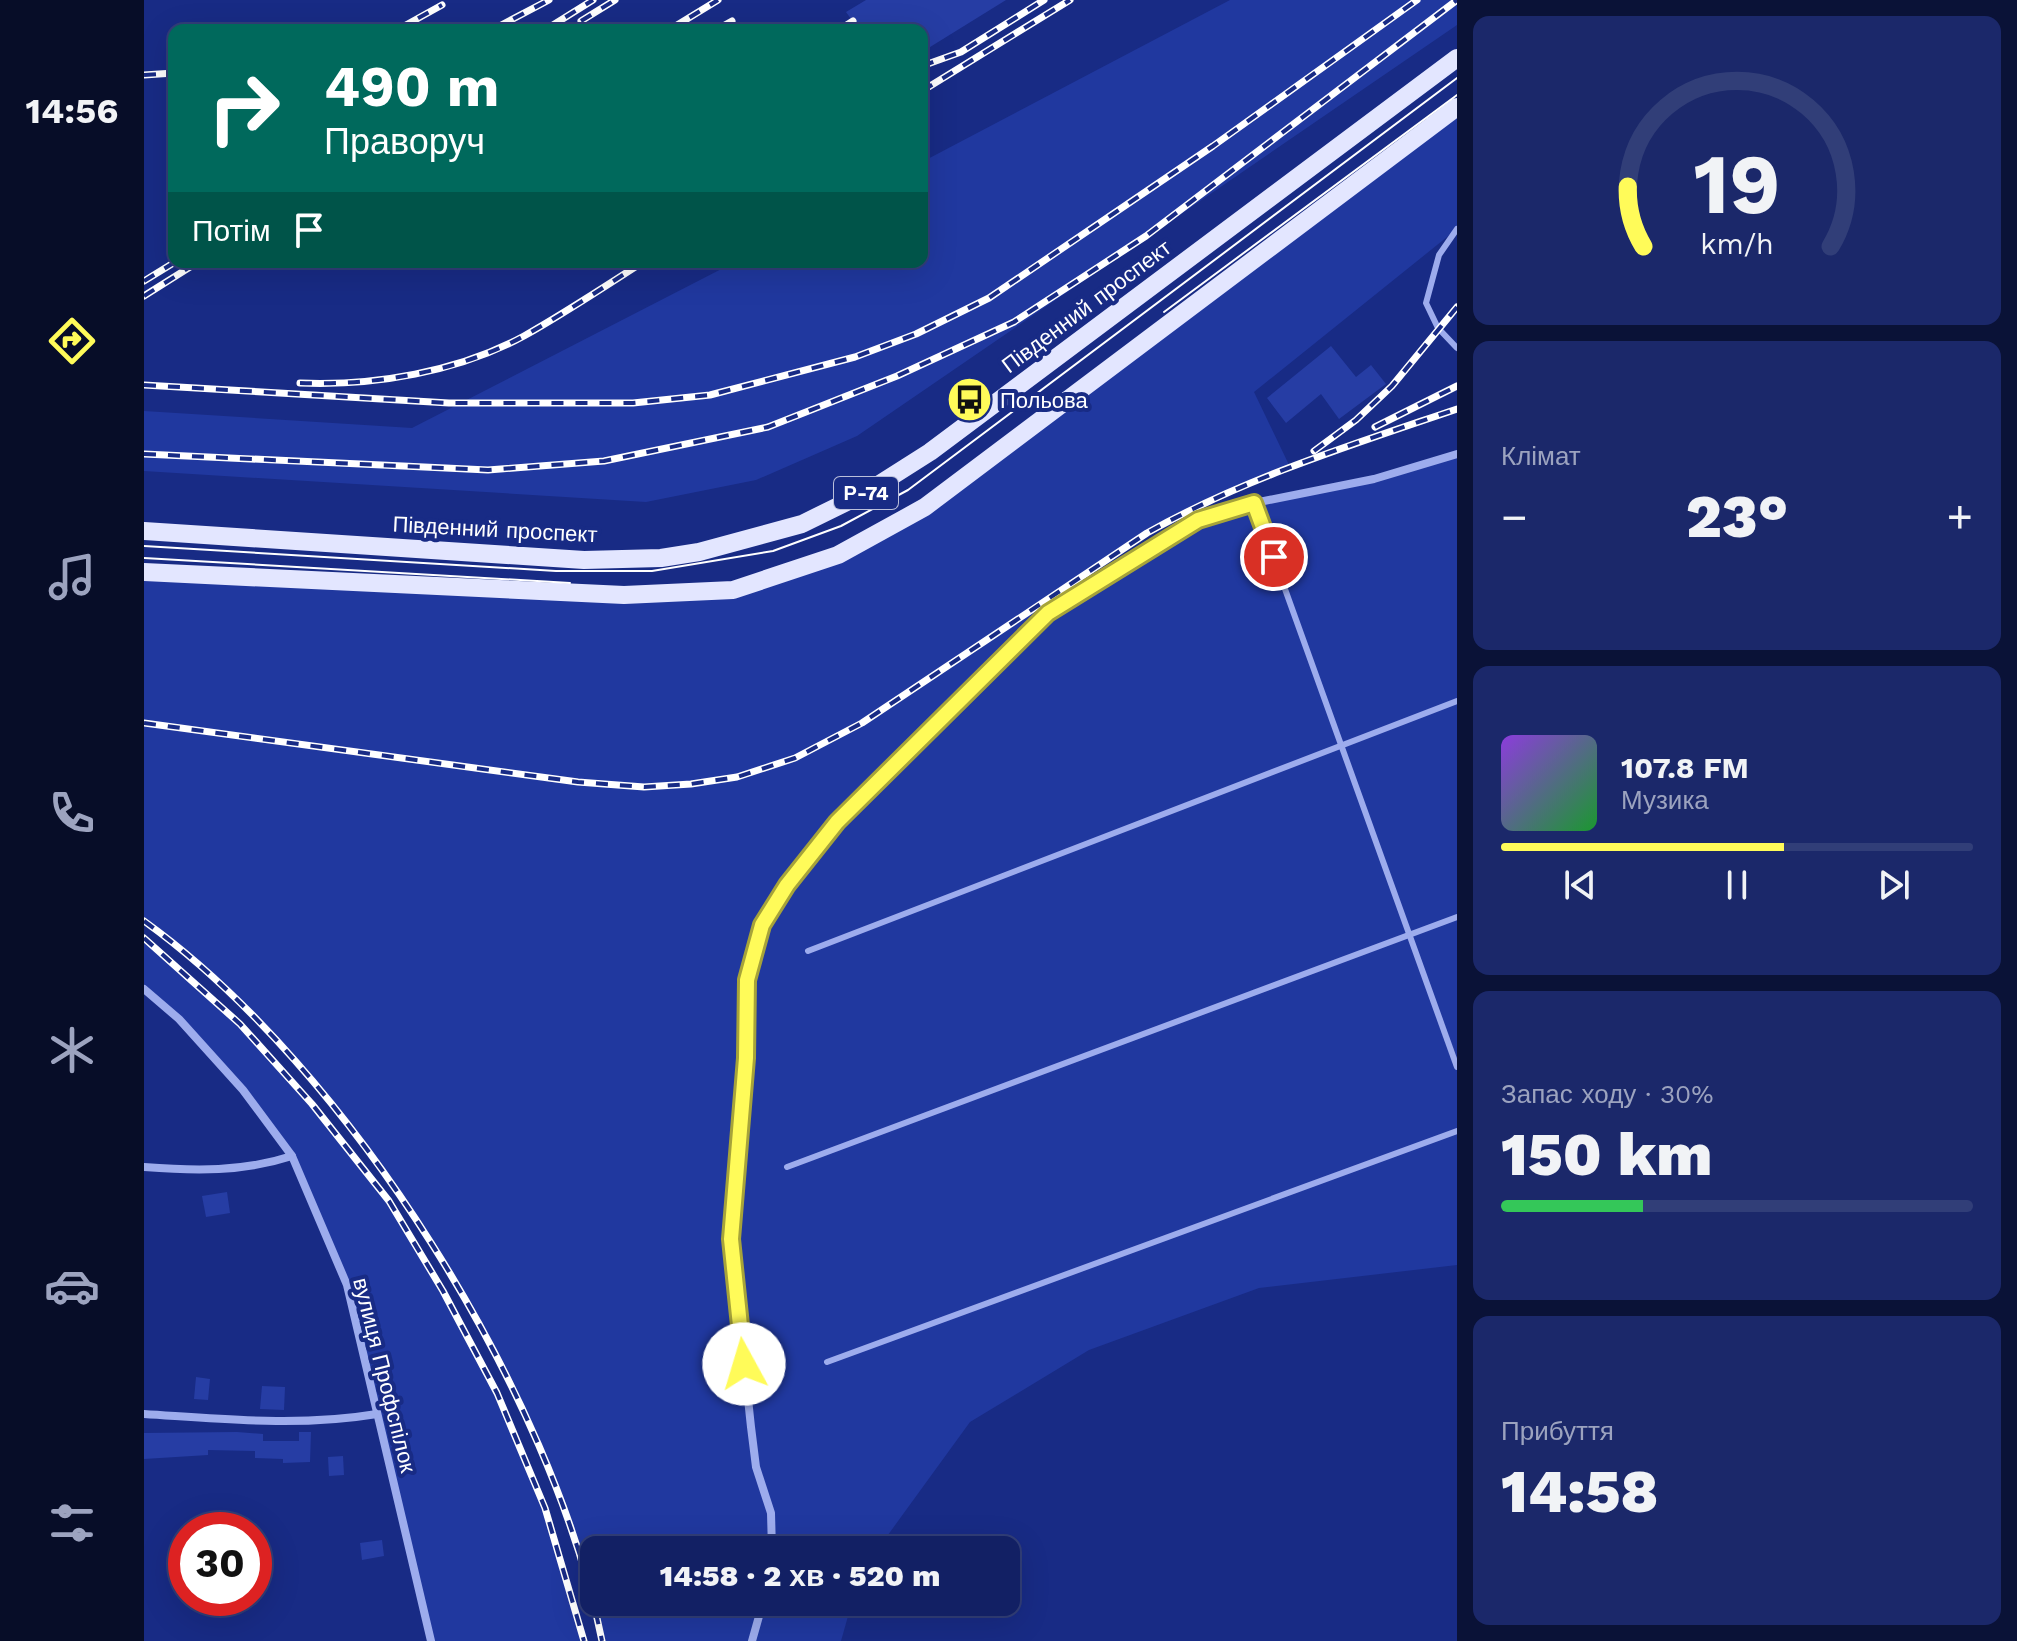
<!DOCTYPE html>
<html lang="uk">
<meta charset="utf-8">
<style>
:root{--surface:#122064;--page:#1b286a;--text:#f1f3f6;--muted:#9ca3bf;--line:#313e78;--accent:#fffb59}
body{margin:0;font-family:"Work Sans",sans-serif;background:var(--page);color:var(--text);height:100vh;display:flex;flex-direction:column;font-size:30px;white-space:nowrap}
*{box-sizing:border-box;margin:0}
p{font-size:26px;color:var(--muted)}
.icon{flex:none;width:44px;height:44px;fill:none;stroke:currentColor;stroke-width:2;stroke-linecap:round;stroke-linejoin:round}
.map{position:relative;flex:1;overflow:hidden}
.panel{display:flex;flex-direction:column;gap:16px;padding:16px;background:#0a1237;width:560px}
.panel>*{flex:none}
.guide{position:absolute;left:24px;top:24px;width:760px;height:244px;border-radius:16px;box-shadow:0 8px 32px #0002,0 0 0 2px var(--line);background:#00695c;color:#fff;overflow:hidden}
.speed{position:absolute;left:24px;top:1512px;display:flex;gap:16px;font-size:40px;font-weight:700;text-align:center}
.speed>*{display:grid;place-content:center;width:104px;height:104px;border-radius:50%;background:var(--surface);box-shadow:0 8px 32px #0002,0 0 0 2px var(--line);line-height:1}
.speed .limit{border:12px solid #d22;background:#fff;color:#111}
.pin{position:absolute;display:grid;place-items:center;width:68px;height:68px;color:#fff;margin:-34px;border:4px solid #fff;border-radius:50%;box-shadow:0 2px 8px #0007}
.me{position:absolute;width:88px;margin:-44px;rotate:354deg;stroke-linejoin:round;filter:drop-shadow(0 0 6px #0008)}
.turn{display:flex;align-items:center;gap:28px;height:168px;padding:0 24px;font-size:36px}
.turn .icon{width:104px;height:104px;stroke-width:2.5}
.turn b{display:block;font-size:56px;line-height:68px}
.then{display:flex;align-items:center;height:76px;padding:0 24px;background:#0003;gap:16px;font-size:30px}
.big{font-size:60px;font-weight:800;line-height:1.1}
.panel .card{flex:1;display:flex;flex-direction:column;justify-content:center;gap:12px;min-width:0;padding:0 28px;border-radius:16px;background:var(--page)}
.panel .dial{align-items:center;gap:0}
.dial svg{height:208px;overflow:visible;fill:none;stroke:var(--line);stroke-width:7;stroke-linecap:round;text-anchor:middle}
.dial text{fill:var(--text);stroke:none}
.song{display:flex;align-items:center;gap:24px}
.cover{width:96px;height:96px;border-radius:12px;background:linear-gradient(135deg,hsl(270 70% 55%),hsl(130 70% 35%))}
.played{height:8px;border-radius:4px;background:linear-gradient(90deg,var(--accent) 60%,var(--line) 60%)}
.keys{display:flex;justify-content:space-around;direction:ltr}
.heat{display:flex;justify-content:space-between;align-items:center;font-size:44px;direction:ltr}
.charge{height:12px;border-radius:6px;background:linear-gradient(90deg,#34c759 30%,var(--line) 0)}
.trip{position:absolute;left:436px;top:1536px;width:440px;height:80px;border-radius:16px;background:var(--surface);box-shadow:0 8px 32px #0002,0 0 0 2px var(--line);font-weight:800;line-height:80px;text-align:center}
main{display:flex;flex:1;min-height:0}
.tab-bar{display:flex;flex-direction:column;width:144px;justify-content:space-around;align-items:center;background:#070d28;color:var(--muted)}
.tab-bar .icon{width:56px;height:56px}
.tab-bar .on{color:var(--accent)}
.tab-bar b{font-size:36px;color:var(--text)}
.map>svg:first-child{display:block}
.green{fill:#20389f}
.building{fill:#263da4}
.lines{fill:none;stroke-linecap:round;stroke-linejoin:round}
.service{stroke:#9daced;stroke-width:6}
.minor{stroke:#9daced;stroke-width:8}
.primary{stroke:#e3e6ff;stroke-width:18}
.tram{stroke:#fff;stroke-width:2}
.rail-casing{stroke:#fff;stroke-width:7}
.rail{stroke:#182b85;stroke-width:4;stroke-dasharray:12;stroke-linecap:butt}
.route-casing{stroke:#a6a33a;stroke-width:20}
.route{stroke:#fffb59;stroke-width:14}
.labels{text-anchor:middle;stroke-width:8;stroke-linejoin:round;paint-order:stroke}
.shield{fill:#182b85;stroke:#babfda;stroke-width:2}
.shield-label{font-size:20px;font-weight:bold;fill:#fff}
.street-label{font-size:22px;fill:#fff;stroke:#182b85}
.poi-label{font-size:22px;fill:#fff;stroke:#182b85;text-anchor:start}
</style>
<main>
<nav class="tab-bar">
<b>14:56</b>
<svg class="icon on" aria-label="directions" viewBox="0 0 24 24"><path d="M12 3l9 9-9 9-9-9zM9 14v-3h6M13 9l2 2-2 2"/></svg>
<svg class="icon" aria-label="music" viewBox="0 0 24 24"><path d="M9 18V5l10-2v13"/><circle cx="6" cy="18" r="3"/><circle cx="16" cy="16" r="3"/></svg>
<svg class="icon" aria-label="phone" viewBox="0 0 24 24"><path d="M5 4h4l2 5-3 2q2 4 5 5l2-3 5 2v4C11 20 4 13 5 4z"/></svg>
<svg class="icon" aria-label="climate" viewBox="0 0 24 24"><path d="M12 3v18M4 7l16 10M4 17L20 7"/></svg>
<svg class="icon" aria-label="car" viewBox="0 0 24 24"><path d="M5 17H2v-5l4-1 3-4h7l3 4 3 1v5h-3M9 17h6M6 11h13"/><circle cx="7" cy="17" r="2"/><circle cx="17" cy="17" r="2"/></svg>
<svg class="icon" aria-label="filters" viewBox="0 0 24 24"><path d="M4 7h16M4 17h16"/><circle cx="9" cy="7" r="2"/><circle cx="15" cy="17" r="2"/></svg>
</nav>
<div class="map">
<svg width="1313" height="1641" viewBox="0 0 1313 1641">
<rect width="100%" height="100%" fill="#182b85"/>
<!-- green -->
<g class="green">
<polygon points="1086,0 1313,0 1313,25 713,436 612,480 502,502 0,471 0,411 268,428 591,262 778,262 778,162"/>
<path d="M1313,107v122l-203,163 36,75 -107,46 -141,91 5,9 151,-93 259,-66v811l-198,23 -170,62 -119,72 -93,128h-283v52h258l-11,39h-239c-49,-247 -253,-573 -458,-720v-349l589,18 135,-49z"/>
<polygon points="0,938 96,1024 168,1104 245,1201 299,1291 353,1393 401,1508 440,1641 287,1641 203,1285 148,1156 99,1090 0,989"/>
</g>
<!-- building -->
<g class="building">
<polygon points="722,0 862,0 778,52 778,30 715,30 702,12"/>
<polygon points="1187,346 1212,377 1227,365 1242,384 1195,419 1177,394 1142,423 1123,398"/>
<polygon points="83,1192 86,1213 62,1217 58,1196"/>
<polygon points="52,1377 66,1379 64,1400 50,1399"/>
<polygon points="118,1386 141,1387 140,1410 116,1409"/>
<polygon points="93,1432 119,1434 119,1441 155,1441 155,1432 167,1432 166,1462 139,1463 139,1459 111,1458 111,1451 64,1450 64,1455 0,1459 0,1433"/>
<polygon points="199,1456 200,1475 185,1476 184,1457"/>
<polygon points="238,1540 240,1556 218,1560 216,1543"/>
</g>
<g class="lines">
<!-- service -->
<g class="service">
<polyline points="1313,229 1295,255 1282,303 1294,328 1313,348"/>
<polyline points="1110,503 1313,1067"/>
<polyline points="664,951 1313,701"/>
<polyline points="643,1167 1313,917"/>
<polyline points="683,1362 1313,1131"/>
</g>
<!-- minor -->
<g class="minor">
<polyline points="0,989 35,1019 99,1090 148,1156 203,1285 287,1641"/>
<path d="M0,1167c51,4 99,5 148,-11"/>
<path d="M0,1414c79,5 155,13 233,0"/>
<polyline points="628,1550 627,1513 612,1467 607,1427 587,1239 602,1058 603,980 618,925 643,885 693,822 891,625 940,589 1054,520 1110,503 1230,479 1313,454"/>
<polyline points="608,1641 619,1602"/>
</g>
<!-- primary -->
<g class="primary">
<polyline points="0,531 440,560 517,558 555,552 658,524 723,492 786,452 1313,58"/>
<polyline points="0,572 480,595 589,590 694,555 781,507 1313,107"/>
</g>
<!-- tram -->
<g class="tram">
<polyline points="1020,312 1313,95"/>
<polyline points="0,546 412,571 508,571 629,551 697,526 764,490 1313,78"/>
<polyline points="0,558 426,583"/>
</g>
<defs>
<g id="rail">
<polyline points="437,21 471,0"/>
<polyline points="253,30 298,5"/>
<polyline points="348,30 405,0"/>
<polyline points="401,30 449,0"/>
<polyline points="525,30 574,0"/>
<polyline points="572,30 588,21"/>
<polyline points="695,30 709,21"/>
<polyline points="778,66 817,52 900,0"/>
<polyline points="0,75 30,73"/>
<polyline points="778,91 926,0"/>
<polyline points="0,281 31,262"/>
<polyline points="0,296 54,262"/>
<path d="M156,383c74,3 158,-11 224,-47 41,-23 80,-49 119,-74"/>
<polyline points="0,385 305,403 489,403 566,395 711,357 772,334 845,298 1069,146 1273,0"/>
<polyline points="1231,427 1313,386"/>
<polyline points="1170,451 1212,420 1248,386 1313,307"/>
<polyline points="0,454 344,470 460,461 624,427 753,376 870,322 1002,236 1313,0"/>
<path d="M0,723l434,59 66,5 47,-3 46,-7 58,-19 67,-35 285,-190c98,-55 204,-88 310,-124"/>
<path d="M0,921c205,147 409,473 458,720"/>
<polyline points="0,938 96,1024 168,1104 245,1201 299,1291 353,1393 401,1508 440,1641"/>
</g>
</defs>
<!-- rail casing -->
<use href="#rail" class="rail-casing"/>
<!-- rail -->
<use href="#rail" class="rail"/>
</g>
<g class="lines">
<defs>
<polyline id="route" points="600,1364 587,1239 602,1058 603,980 618,925 643,885 693,822 904,613 1054,520 1110,503 1130,557"/>
</defs>
<!-- route casing -->
<use href="#route" class="route-casing"/>
<!-- route -->
<use href="#route" class="route"/>
</g>
<!-- icons -->
<defs>
<symbol id="bus-disc" viewBox="-11 -11 22 22"><circle r="9.5" fill="#fffb59" stroke="#182b85"/><path d="M-5-6H5V4H4V6H2V4H-2V6H-4V4H-5ZM-3.5-4V0h7V-4ZM-3.5 1.2v1.5H-2V1.2ZM2 1.2v1.5H3.5V1.2Z" fill="#111"/></symbol>
</defs>
<g fill-rule="evenodd">
<use href="#bus-disc" x="800" y="374" width="51" height="51"/>
</g>
<g class="labels">
<!-- shield labels -->
<rect class="shield" x="690" y="477" width="64" height="32" rx="6"/>
<g class="shield-label">
<text x="722" y="500">Р-74</text>
</g>
<!-- street labels -->
<g class="street-label">
<text transform="translate(942 306) rotate(-37)" y="8">Південний проспект</text>
<text transform="translate(351 529) rotate(3)" y="8">Південний проспект</text>
<text transform="translate(241 1375) rotate(76)" y="8">вулиця Профспілок</text>
</g>
<!-- poi labels -->
<g class="poi-label">
<text x="856" y="408">Польова</text>
</g>
</g>
</svg>
<div class="speed"><div class="limit">30</div></div>
<div class="pin" style="left:1130px;top:557px;background:#d93025"><svg class="icon" aria-label="arrive" viewBox="0 0 24 24"><path d="M6 21V4h12l-3 4 3 4H6"/></svg></div>
<svg class="me" style="left:600px;top:1364px" viewBox="-20 -20 40 40"><circle r="19" fill="#fff"/><path d="M0-13L10 11 0 6-10 11z" fill="#fffb59"/></svg>
<div class="trip">14:58 · 2 хв · 520 m</div>
<div class="guide">
<div class="turn"><svg class="icon" aria-label="right" viewBox="0 0 24 24"><path d="M7 20v-9h11M14 6l5 5-5 5"/></svg><div><b>490 m</b>Праворуч</div></div>
<div class="then">Потім<svg class="icon" aria-label="arrive" viewBox="0 0 24 24"><path d="M6 21V4h12l-3 4 3 4H6"/></svg></div>
</div>
</div>
<section class="panel">
<div class="card dial"><svg viewBox="0 0 100 80">
<path d="M14 69A42 42 0 1 1 86 69"/>
<path d="M14 69A42 42 0 0 1 8 46" stroke="#fffb59"/>
<text x="50" y="56" font-size="32" font-weight="700">19</text>
<text x="50" y="72" font-size="11">km/h</text>
</svg></div>
<div class="card"><p>Клімат</p>
<div class="heat"><a>−</a><b class="big">23°</b><a>+</a></div>
</div>
<div class="card">
<div class="song"><i class="cover"></i><div><b>107.8 FM</b><p>Музика</p></div></div>
<div class="played"></div>
<div class="keys"><svg class="icon" aria-label="previous" viewBox="0 0 24 24"><path d="M18 5L8 12l10 7zM5 5v14"/></svg><svg class="icon" aria-label="pause" viewBox="0 0 24 24"><path d="M8 5v14M16 5v14"/></svg><svg class="icon" aria-label="next" viewBox="0 0 24 24"><path d="M6 5l10 7-10 7zM19 5v14"/></svg></div>
</div>
<div class="card"><p>Запас ходу · 30%</p><b class="big">150 km</b><div class="charge"></div></div>
<div class="card"><p>Прибуття</p><b class="big">14:58</b></div>
</section>
</main>
